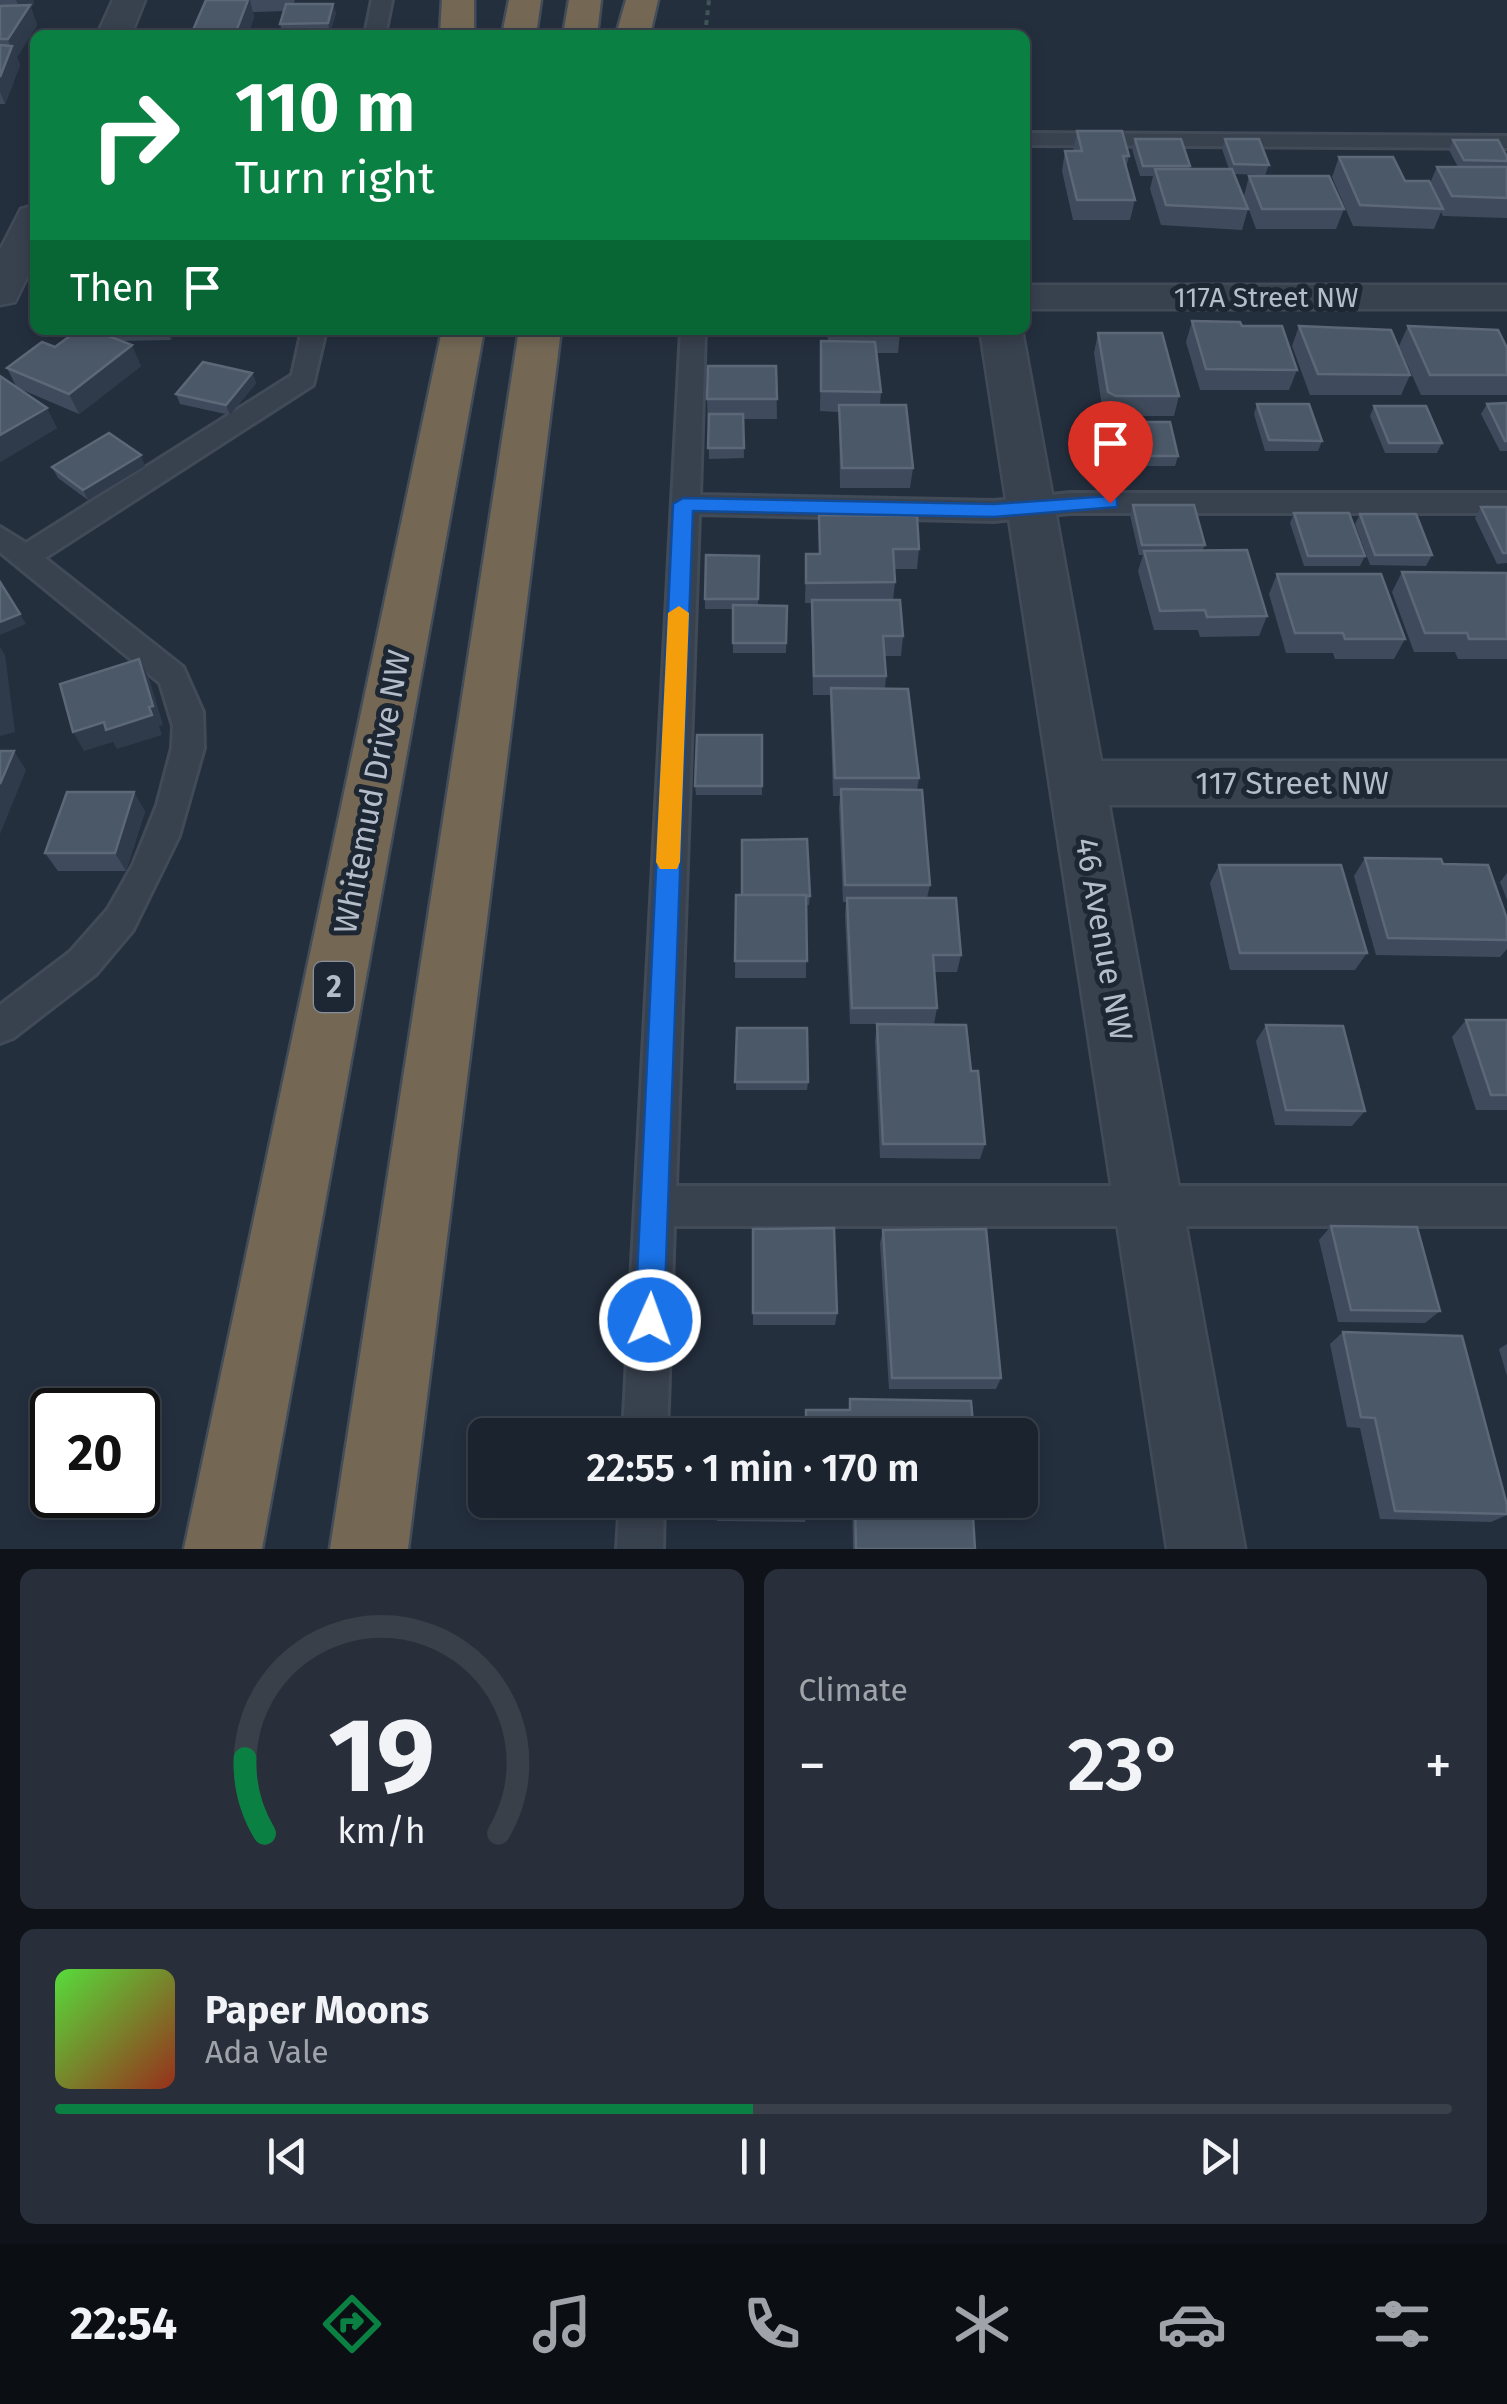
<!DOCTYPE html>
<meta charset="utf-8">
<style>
:root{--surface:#1b232e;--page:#282f3a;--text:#f1f3f6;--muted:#a0a4aa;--line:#39404a;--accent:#0b8043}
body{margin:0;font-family:"Fira Sans",sans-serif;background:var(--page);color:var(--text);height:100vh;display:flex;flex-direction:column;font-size:38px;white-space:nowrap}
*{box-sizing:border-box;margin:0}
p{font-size:32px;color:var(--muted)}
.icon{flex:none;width:55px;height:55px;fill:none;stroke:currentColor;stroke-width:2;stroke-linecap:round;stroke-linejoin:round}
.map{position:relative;height:1549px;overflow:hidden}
.panel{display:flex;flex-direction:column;gap:20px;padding:20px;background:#0f1319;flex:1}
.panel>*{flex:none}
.banner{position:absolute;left:30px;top:30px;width:1000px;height:305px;border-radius:15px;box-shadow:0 5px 15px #0003,0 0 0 2px var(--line);background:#0b8043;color:#fff;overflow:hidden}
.speed{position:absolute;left:30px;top:1388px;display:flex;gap:20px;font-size:50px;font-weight:700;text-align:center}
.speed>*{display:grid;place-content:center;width:130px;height:130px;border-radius:50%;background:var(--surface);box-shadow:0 5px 15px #0003,0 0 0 2px var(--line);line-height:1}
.speed .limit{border:5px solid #111;border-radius:15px;background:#fff;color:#111}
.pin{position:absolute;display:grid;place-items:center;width:85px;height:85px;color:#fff;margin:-102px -42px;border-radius:50% 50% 50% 0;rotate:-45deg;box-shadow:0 0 10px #0007}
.pin .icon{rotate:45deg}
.me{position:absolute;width:110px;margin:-55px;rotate:2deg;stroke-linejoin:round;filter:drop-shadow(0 0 8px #0008)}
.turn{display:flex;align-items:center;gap:35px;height:210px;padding:0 40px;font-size:45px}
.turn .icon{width:130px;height:130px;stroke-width:2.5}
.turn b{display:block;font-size:70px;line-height:85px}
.then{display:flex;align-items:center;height:95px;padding:0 40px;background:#0003;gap:20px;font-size:38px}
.big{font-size:75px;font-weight:600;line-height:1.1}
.panel .widget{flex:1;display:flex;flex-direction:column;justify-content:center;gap:15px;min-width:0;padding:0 35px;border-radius:15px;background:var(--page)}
.panel .dial{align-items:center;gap:0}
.dial svg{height:260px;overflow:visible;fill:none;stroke:var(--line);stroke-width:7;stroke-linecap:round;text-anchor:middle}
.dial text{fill:var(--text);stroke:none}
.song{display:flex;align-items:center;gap:30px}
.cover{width:120px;height:120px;border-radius:15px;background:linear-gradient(135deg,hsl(110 70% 55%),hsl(10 70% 35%))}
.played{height:10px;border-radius:5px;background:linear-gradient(90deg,var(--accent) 50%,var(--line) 50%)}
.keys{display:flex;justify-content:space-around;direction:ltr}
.heat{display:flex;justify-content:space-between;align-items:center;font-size:55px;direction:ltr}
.panel .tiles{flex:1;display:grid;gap:20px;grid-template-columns:1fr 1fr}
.widget:last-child{grid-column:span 2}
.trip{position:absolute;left:468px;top:1418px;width:570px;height:100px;border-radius:15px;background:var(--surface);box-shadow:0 5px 15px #0003,0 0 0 2px var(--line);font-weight:600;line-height:100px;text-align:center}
.dock{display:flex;height:160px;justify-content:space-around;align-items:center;background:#0b0e12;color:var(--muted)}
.dock .icon{width:70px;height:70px}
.dock .current{color:var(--accent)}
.dock b{font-size:45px;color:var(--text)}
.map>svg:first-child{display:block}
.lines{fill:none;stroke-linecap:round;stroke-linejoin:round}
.lane-casing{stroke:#414a57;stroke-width:6}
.street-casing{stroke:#414a57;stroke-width:5}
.highway-casing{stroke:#434c59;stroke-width:5}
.path{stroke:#3f5557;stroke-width:4;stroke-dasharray:5 5;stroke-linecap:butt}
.lane{fill:#38414e;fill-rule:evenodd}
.street{fill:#38414e;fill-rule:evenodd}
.highway{fill:#746855;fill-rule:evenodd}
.wall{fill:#3f4b5c}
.shaded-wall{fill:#2f3b4b}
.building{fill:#4b5868;stroke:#5c6777;stroke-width:2.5}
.route{fill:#1a73e8;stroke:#114b97;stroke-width:2.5}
.slow{fill:#f59e0b}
.labels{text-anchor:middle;stroke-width:10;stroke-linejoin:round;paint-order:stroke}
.far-street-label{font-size:28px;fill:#b4bcc9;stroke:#1d2633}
.shield{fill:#1d2633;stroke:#878f9c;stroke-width:2.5}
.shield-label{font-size:30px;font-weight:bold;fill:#b4bcc9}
.street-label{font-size:32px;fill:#b4bcc9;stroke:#1d2633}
</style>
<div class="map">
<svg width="1507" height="1549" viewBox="0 0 1507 1549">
<rect width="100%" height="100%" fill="#242f3e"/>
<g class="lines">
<defs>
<g id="lane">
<polygon points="372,0 392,0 385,35 365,35"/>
<polygon points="1025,133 1507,136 1507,148 1025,145"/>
<polygon points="302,330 326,330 313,385 45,558 183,667 203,712 204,748 179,836 133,930 96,974 13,1038 0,1043 0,1005 70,952 108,909 133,865 157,805 172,748 173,726 160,683 0,552 0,527 26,543 292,375"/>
<polygon points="681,330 705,330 700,495 994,501 1070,493 1507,493 1507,513 1070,513 994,521 699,514 676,1186 1507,1186 1507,1226 674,1226 667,1435 623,1435"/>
<polygon points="620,1500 664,1500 663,1549 617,1549"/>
</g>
<g id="street">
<polygon points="113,0 145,0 131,35 97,35"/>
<polygon points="35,205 35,261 15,302 0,305 0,250 21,209"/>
<rect x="1025" y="285" width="482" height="24"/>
<polygon points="980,330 1022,330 1101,761 1507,761 1507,805 1109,805 1245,1549 1167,1549"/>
</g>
<g id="highway">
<polygon points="442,0 474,0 474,35 440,35"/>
<polygon points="509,0 541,0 536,35 502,35"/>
<polygon points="569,0 601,0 597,35 563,35"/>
<polygon points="626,0 658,0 650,35 616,35"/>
<polygon points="442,330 484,330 262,1549 184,1549"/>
<polygon points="519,330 561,330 408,1549 330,1549"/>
</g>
</defs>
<!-- lane casing -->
<use href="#lane" class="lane-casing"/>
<!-- street casing -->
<use href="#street" class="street-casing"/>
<!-- highway casing -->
<use href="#highway" class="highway-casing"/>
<!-- path -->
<polyline class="path" points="705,35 709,0"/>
<!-- lane -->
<use href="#lane" class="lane"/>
<!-- street -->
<use href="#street" class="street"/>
<!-- highway -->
<use href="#highway" class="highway"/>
</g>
<!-- wall -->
<g class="wall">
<polygon points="0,0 33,0 34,3 31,8 37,25 17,57 20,65 5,104 0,104"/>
<polygon points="206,0 295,0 293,4 336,13 330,33 283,34 280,24 284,11 253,12 254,17 248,35 195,35 193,30"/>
<polygon points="1077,131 1129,156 1126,168 1135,200 1130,220 1073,220 1062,171 1065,151 1073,151"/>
<polygon points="1135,139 1190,166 1189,169 1229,169 1222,149 1225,139 1269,165 1265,175 1235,174 1248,209 1242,230 1161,225 1150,189 1153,176 1140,176 1132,149"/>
<polygon points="1453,140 1507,157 1507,218 1443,216 1441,212 1434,229 1353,226 1332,177 1339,157 1405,181 1430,183 1437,167 1458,167 1449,150"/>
<polygon points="1249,176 1344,209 1336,229 1256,229 1244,196"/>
<polygon points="1192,321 1297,370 1289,390 1200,390 1186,342"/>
<polygon points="1299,326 1410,375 1401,395 1310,395 1292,346"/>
<polygon points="1408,326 1507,348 1507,395 1421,395 1399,346"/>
<polygon points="99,330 175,330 171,340 121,341 141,366 79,414 18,388 57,428 0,462 0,376 17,388 7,368 55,347 101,333"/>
<rect x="747" y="330" width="49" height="4"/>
<polygon points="827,330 907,330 906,333 900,333 898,353 876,353 881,392 880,405 913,468 910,488 840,488 839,412 820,411 821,341 828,341"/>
<polygon points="1098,333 1179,396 1174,416 1111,416 1103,413 1094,353"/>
<polygon points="776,366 777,419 743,419 744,458 709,459 707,399"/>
<polygon points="252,373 256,383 230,415 180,404 176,394"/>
<polygon points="1507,403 1507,451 1500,451 1481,414 1487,404"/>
<polygon points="1257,404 1322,441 1318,451 1265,451 1254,414"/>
<polygon points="1374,406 1442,443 1437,453 1385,453 1370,416"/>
<polygon points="1115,422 1178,456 1175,466 1120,466 1113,432"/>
<polygon points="145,466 88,500 58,478 52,467"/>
<polygon points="1133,505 1205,545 1202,551 1267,616 1259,636 1200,637 1198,630 1154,630 1138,571 1143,555 1139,555 1130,515"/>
<polygon points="1481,507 1507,507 1507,563 1497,564 1475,518"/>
<polygon points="1294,513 1365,556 1360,566 1304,566 1290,523"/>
<polygon points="1360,514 1432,555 1426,566 1370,565 1355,524"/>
<polygon points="819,515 919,549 917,569 894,569 895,582 893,600 903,636 901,656 885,656 886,676 885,688 919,778 917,790 930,885 927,898 961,955 957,972 934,972 937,1008 934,1024 850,1024 845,915 846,902 843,902 839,808 840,796 833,796 830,695 813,695 811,603 805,603 806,554 819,554"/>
<polygon points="759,556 758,605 787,606 786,653 733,653 733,609 705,609 705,599"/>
<polygon points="1402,572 1507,573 1507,659 1458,659 1455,652 1414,652 1392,592"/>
<polygon points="1277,574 1405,639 1394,659 1335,659 1333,653 1286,653 1269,594"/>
<polygon points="762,735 762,795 696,795 695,786"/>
<polygon points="145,811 126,871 58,871 45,853"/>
<polygon points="1365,858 1443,864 1507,919 1507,949 1500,957 1376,955 1354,876"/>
<polygon points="1219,865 1367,953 1355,970 1230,970 1210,883"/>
<polygon points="1507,873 1507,900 1500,882"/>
<polygon points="736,895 810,896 809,905 806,905 806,978 735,978"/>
<polygon points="1466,1020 1507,1020 1507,1110 1476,1110 1452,1037"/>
<polygon points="877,1024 971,1071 985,1144 980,1159 880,1158 875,1041"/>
<polygon points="1266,1025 1365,1111 1352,1126 1275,1125 1256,1041"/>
<polygon points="737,1028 808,1082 807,1090 736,1090"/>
<polygon points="1331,1226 1440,1311 1425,1323 1338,1322 1319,1240"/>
<polygon points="753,1229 837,1313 835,1325 753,1325"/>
<polygon points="883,1230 1001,1378 996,1389 889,1389 880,1243"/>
<polygon points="1343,1332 1507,1505 1507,1515 1491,1522 1380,1519 1360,1428 1347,1427 1330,1344"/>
<polygon points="1507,1344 1507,1376 1499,1349"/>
<polygon points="852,1500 977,1500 972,1506 975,1549 853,1549"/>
<polygon points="716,1512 806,1514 805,1522 717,1521"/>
</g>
<!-- shaded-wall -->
<g class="shaded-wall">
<polygon points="16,0 33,0 34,3 31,8 37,25 17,57 20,65 5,104 0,92 0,77 11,49 8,39 23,16"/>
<polygon points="248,0 250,0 254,17 248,35 239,35 237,29"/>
<polygon points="333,4 336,13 330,33 328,23"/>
<polygon points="167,330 175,330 171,340"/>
<polygon points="132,345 141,366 79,414 69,394"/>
<polygon points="252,373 256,383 230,415 226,405"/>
<polygon points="47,408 57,428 0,462 0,435"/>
<polygon points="141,455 145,466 88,500 83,490"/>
<polygon points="20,614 26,624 0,635 0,622"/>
<polygon points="0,647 5,655 15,732 0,736"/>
<polygon points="139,659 149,678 163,725 159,726 162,735 117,749 113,742 84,751 73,732"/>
<polygon points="14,751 26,770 0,834 0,784"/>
<polygon points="134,792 145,811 126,871 115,853"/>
</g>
<!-- building -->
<g class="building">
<polygon points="206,0 248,0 237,29 193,30"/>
<polygon points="286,4 333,4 328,23 280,24"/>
<polygon points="30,5 8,39 0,39 0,6"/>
<polygon points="0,45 12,46 0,77"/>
<polygon points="1077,131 1122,131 1129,156 1123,156 1135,200 1077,200 1065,151 1082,151"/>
<polygon points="1135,139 1181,139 1190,166 1143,166"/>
<polygon points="1225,139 1259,139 1269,165 1234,164"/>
<polygon points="1453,140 1498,140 1507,157 1507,161 1464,160"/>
<polygon points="1339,157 1393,157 1405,181 1429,181 1443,209 1360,205"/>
<polygon points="1437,167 1507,167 1507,198 1452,196"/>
<polygon points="1155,169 1232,169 1248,209 1166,205"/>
<polygon points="1249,176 1329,176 1344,209 1262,209"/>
<polygon points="1192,321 1240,322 1242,326 1282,326 1297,370 1206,369"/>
<polygon points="1299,326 1391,330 1410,375 1318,374"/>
<polygon points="1408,326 1498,330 1507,348 1507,375 1430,375"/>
<polygon points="78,330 93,330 132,345 69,394 7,368 42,342 55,347"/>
<polygon points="830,330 900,330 900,332 830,333"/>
<polygon points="1098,333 1162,333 1179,396 1116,396 1108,392"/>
<polygon points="821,341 875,342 881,392 821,391"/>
<polygon points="203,362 252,373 226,405 176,394"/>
<polygon points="708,366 776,366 777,399 707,399"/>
<polygon points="0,376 47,408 0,435"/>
<polygon points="1507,403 1507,441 1505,441 1487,404"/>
<polygon points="1257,404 1309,404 1322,441 1269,440"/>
<polygon points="839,405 906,405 913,468 842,468"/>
<polygon points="1374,406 1426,406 1442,443 1389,443"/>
<polygon points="709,414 743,414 744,448 708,448"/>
<polygon points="1115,422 1170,422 1178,456 1123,456"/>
<polygon points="109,433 141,455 83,490 52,467"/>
<polygon points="1133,505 1194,505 1205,545 1142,545"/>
<polygon points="1481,507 1507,507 1507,553 1503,553"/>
<polygon points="1294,513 1349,513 1365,556 1308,556"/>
<polygon points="1360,514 1416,514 1432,555 1375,555"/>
<polygon points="819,515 917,516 919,549 893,549 895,582 806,583 806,554 820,554"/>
<polygon points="1247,550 1267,616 1207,617 1205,610 1160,611 1144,551"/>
<polygon points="706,555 759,556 758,599 705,599"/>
<polygon points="1402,572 1507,573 1507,639 1469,639 1467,633 1425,633"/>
<polygon points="1277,574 1381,574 1405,639 1345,639 1343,633 1295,633"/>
<polygon points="0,582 20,614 0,622"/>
<polygon points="812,600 900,600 903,636 883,636 886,676 814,676"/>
<polygon points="733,605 787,606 786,643 733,643"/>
<polygon points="139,659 153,706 149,707 152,715 106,730 104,722 73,732 60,684"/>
<polygon points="831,688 908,689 919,778 835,778"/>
<polygon points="697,735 762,735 762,786 695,786"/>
<polygon points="0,751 14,751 0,784"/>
<polygon points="841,789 922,790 930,885 845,885"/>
<polygon points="67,792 134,792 115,853 45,853"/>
<polygon points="807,839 810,896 742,895 742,840"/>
<polygon points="1365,858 1441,859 1443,864 1488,865 1507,919 1507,940 1388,938"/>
<polygon points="1219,865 1341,865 1367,953 1240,953"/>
<polygon points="736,895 806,895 807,961 735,961"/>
<polygon points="847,898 956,898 961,955 933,955 937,1008 852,1008"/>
<polygon points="1466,1020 1507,1020 1507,1095 1491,1095"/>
<polygon points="877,1024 966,1025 971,1071 978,1071 985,1144 883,1144"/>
<polygon points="1266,1025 1343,1026 1365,1111 1286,1110"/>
<polygon points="737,1028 807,1028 808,1082 735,1082"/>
<polygon points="1331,1226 1417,1227 1440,1311 1351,1310"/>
<polygon points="834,1228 837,1313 753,1313 753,1229"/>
<polygon points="986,1229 1001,1378 892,1378 883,1230"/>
<polygon points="1343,1332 1462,1336 1507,1505 1507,1514 1395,1511 1375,1418 1361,1417"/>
<polygon points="850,1399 971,1401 974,1435 718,1435 718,1424 806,1426 806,1410 850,1410"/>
<polygon points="716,1500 806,1500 806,1514 716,1512"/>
<polygon points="855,1500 972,1500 975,1549 856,1549"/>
</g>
<!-- route -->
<polygon class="route" points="1110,496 1117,498 1117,507 994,517 693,511 664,1320 660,1331 650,1335 639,1331 635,1320 673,504 683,498 994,504"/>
<!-- slow -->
<polygon class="slow" points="679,606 689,613 680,862 677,869 660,869 656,862 668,613"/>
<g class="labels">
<!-- far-street labels -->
<g class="far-street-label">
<text x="1266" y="307">117A Street NW</text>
</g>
<!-- shield labels -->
<rect class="shield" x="314" y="962" width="40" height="50" rx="8"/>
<g class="shield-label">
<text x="334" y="997">2</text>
</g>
<!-- street labels -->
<g class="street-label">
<text x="1292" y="794">117 Street NW</text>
<text transform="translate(372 792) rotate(-79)" y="11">Whitemud Drive NW</text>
<text transform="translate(1104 939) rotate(80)" y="11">46 Avenue NW</text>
</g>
</g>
</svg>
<div class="speed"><div class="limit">20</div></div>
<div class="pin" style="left:1110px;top:503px;background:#d93025"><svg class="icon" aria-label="arrive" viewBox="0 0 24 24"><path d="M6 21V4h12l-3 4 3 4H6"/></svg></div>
<svg class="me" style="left:650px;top:1320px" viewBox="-20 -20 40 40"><circle r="17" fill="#1a73e8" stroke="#fff" stroke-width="3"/><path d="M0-11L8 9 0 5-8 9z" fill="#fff"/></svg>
<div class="trip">22:55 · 1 min · 170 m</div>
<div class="banner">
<div class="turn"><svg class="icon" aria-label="right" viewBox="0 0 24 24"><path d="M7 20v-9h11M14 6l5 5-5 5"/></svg><div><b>110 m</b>Turn right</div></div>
<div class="then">Then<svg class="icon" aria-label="arrive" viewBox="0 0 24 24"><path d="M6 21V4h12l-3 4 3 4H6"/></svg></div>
</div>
</div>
<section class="panel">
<div class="tiles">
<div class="widget dial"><svg viewBox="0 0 100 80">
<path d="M14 69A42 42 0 1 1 86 69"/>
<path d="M14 69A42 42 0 0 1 8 46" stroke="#0b8043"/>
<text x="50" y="56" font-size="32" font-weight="700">19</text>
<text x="50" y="72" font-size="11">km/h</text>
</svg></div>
<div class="widget"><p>Climate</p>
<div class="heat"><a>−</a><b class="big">23°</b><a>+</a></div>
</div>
<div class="widget">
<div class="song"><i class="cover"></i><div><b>Paper Moons</b><p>Ada Vale</p></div></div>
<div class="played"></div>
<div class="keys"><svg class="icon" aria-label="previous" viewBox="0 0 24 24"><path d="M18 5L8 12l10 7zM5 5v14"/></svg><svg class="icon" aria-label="pause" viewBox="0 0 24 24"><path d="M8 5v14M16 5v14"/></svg><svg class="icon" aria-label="next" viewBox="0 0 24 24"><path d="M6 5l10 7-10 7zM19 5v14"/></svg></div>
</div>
</div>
</section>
<nav class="dock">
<b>22:54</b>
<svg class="icon current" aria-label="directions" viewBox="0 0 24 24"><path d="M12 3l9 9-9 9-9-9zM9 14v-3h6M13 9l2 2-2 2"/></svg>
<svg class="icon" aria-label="music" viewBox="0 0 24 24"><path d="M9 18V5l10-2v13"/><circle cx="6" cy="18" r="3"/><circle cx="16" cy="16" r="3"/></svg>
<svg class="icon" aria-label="phone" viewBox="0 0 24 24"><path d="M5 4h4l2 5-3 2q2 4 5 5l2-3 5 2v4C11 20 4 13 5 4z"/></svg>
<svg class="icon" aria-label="climate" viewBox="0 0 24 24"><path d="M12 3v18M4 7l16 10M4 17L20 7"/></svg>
<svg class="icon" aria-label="car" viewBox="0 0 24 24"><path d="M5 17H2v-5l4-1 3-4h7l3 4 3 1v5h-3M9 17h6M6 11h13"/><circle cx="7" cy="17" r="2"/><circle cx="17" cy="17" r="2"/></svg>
<svg class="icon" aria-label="filters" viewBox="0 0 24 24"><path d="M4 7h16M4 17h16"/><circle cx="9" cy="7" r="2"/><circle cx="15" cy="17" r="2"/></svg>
</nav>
